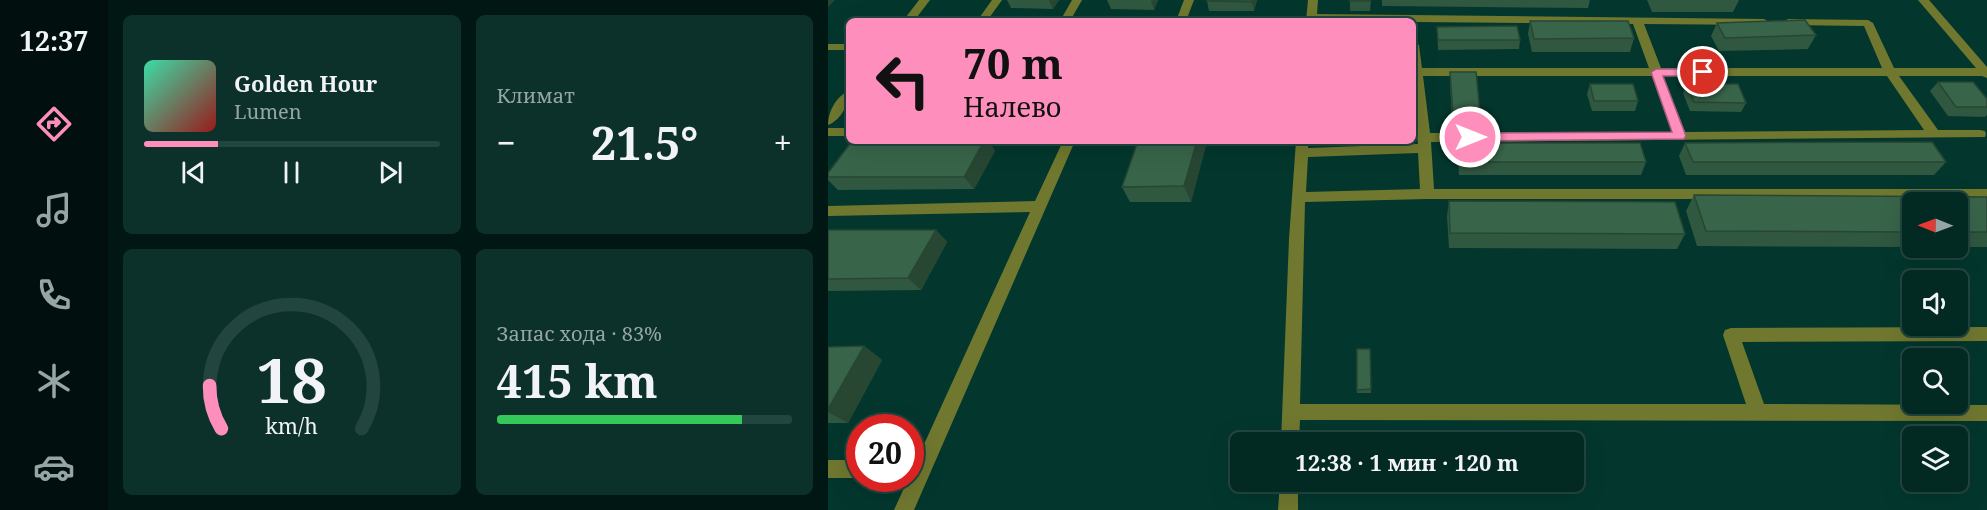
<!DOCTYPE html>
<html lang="ru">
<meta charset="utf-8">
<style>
:root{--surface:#022922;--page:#0c312a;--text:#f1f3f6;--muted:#96a6a5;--line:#234540;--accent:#fe8ebc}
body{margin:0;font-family:"Noto Serif",serif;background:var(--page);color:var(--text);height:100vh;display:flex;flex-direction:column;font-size:22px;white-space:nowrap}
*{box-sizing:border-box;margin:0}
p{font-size:20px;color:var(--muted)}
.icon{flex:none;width:33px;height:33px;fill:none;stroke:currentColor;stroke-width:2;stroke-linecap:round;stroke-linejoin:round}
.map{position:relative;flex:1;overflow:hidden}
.panel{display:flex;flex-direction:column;gap:15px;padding:15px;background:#011713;width:720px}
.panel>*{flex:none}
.top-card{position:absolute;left:18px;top:18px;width:570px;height:126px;border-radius:9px;box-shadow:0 6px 24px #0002,0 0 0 2px var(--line);background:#fe8ebc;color:#111;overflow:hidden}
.needle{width:39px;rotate:271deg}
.fabs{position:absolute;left:1074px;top:192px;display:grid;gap:12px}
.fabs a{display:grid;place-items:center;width:66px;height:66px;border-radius:9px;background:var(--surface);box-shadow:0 6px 24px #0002,0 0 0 2px var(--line);font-size:30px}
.speed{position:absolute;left:18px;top:414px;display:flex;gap:12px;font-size:30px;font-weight:700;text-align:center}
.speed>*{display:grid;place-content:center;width:78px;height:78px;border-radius:50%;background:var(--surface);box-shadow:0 6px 24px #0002,0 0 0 2px var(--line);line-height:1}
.speed .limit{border:9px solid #d22;background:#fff;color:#111}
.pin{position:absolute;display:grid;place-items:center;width:51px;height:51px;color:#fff;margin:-26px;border:3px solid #fff;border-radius:50%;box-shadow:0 2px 6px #0007}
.me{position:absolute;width:66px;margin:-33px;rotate:90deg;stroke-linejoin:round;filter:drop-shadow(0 0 4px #0008)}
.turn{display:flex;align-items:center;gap:21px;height:126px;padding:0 18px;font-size:27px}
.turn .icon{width:78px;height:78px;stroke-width:2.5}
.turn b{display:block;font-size:42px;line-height:51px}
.big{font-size:45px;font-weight:700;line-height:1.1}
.panel .widget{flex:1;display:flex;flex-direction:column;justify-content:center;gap:9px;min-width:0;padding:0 21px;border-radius:9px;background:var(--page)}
.panel .dial{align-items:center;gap:0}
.dial svg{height:156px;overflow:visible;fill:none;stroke:var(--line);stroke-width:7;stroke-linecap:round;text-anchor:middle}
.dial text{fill:var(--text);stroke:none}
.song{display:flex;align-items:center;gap:18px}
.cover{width:72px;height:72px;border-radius:9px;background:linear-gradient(135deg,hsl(160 70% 55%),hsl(0 70% 35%))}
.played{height:6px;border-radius:3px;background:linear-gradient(90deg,var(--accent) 25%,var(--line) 25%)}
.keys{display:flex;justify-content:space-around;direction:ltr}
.heat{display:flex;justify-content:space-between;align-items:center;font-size:33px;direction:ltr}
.charge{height:9px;border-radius:4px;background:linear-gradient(90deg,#34c759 83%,var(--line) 0)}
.panel .tiles{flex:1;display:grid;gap:15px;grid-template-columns:repeat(2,1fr)}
.trip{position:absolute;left:402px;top:432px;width:354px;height:60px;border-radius:9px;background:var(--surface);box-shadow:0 6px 24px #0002,0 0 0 2px var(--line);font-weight:700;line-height:60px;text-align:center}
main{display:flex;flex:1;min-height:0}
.menu{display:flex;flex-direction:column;width:108px;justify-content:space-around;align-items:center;background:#01100e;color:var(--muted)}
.menu .icon{width:42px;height:42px}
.menu .on{color:var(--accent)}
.menu b{font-size:27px;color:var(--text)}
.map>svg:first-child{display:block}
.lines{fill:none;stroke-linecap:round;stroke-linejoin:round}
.minor{fill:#70782f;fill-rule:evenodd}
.wall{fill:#30573f}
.shaded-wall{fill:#274733}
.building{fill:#386549;stroke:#274733;stroke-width:1.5}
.route{fill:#fe8ebc;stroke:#a55c7a;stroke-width:1.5}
</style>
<main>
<nav class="menu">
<b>12:37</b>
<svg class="icon on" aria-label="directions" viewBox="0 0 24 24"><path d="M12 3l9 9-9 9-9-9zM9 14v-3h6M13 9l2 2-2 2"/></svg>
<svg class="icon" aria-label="music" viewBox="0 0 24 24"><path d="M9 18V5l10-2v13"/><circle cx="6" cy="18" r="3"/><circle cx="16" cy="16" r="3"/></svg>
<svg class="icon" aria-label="phone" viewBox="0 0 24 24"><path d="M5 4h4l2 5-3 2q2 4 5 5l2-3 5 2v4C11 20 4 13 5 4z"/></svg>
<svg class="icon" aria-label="climate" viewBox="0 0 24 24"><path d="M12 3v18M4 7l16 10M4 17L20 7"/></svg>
<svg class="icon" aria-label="car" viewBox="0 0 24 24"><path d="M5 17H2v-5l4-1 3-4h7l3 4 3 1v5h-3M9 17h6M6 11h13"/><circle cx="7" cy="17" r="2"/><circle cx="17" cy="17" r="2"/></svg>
</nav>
<section class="panel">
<div class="tiles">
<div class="widget">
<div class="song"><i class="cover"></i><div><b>Golden Hour</b><p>Lumen</p></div></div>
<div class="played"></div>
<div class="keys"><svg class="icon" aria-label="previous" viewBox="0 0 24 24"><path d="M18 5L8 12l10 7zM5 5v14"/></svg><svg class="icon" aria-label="pause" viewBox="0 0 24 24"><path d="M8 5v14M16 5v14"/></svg><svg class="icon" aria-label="next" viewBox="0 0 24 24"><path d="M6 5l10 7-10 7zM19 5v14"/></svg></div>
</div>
<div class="widget"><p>Климат</p>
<div class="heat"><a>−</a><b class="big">21.5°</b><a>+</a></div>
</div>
<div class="widget dial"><svg viewBox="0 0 100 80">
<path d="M14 69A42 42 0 1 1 86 69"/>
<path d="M14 69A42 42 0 0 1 8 47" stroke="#fe8ebc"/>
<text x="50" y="56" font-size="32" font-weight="700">18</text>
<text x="50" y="72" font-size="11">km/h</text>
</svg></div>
<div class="widget"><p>Запас хода · 83%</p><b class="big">415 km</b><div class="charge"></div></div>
</div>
</section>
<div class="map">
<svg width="1159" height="510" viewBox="0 0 1159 510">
<rect width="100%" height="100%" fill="#03372d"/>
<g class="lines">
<!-- minor -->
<g class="minor">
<polygon points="91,0 102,0 86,21 75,21"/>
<polygon points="164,0 174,0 159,21 149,21"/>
<polygon points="244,0 254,0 242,21 232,21"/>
<polygon points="356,0 366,0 358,21 348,21"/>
<path d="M480,0h10l-1,14 447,5 5,3 -5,3 -120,-1 17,44h221l-18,-42 -76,-1 -5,-3 5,-3 80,1 5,3 21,45h82l-58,-68h11l58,67v11l-5,-2h-83l39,54h42l5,1 1,3 -1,3 -554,5 3,47h553v10h-560l-122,3 -5,202h446l-23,-69 2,-5 6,-2 256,-1v14l-245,1 22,62 223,1v16l-687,-1 -1,22h-18l8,-203 7,-98h12v7l110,-4 -5,-47v-55l6,3 3,23h227l-16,-44 -327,-3zM595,76h229l20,56 -242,1zM835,76h224l37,54 -239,2zM590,153l2,36 -114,3 2,-35z"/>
<rect x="0" y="44" width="21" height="6"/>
<path d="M21,91c0,13 -8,29 -21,34 0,-13 8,-29 21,-34z"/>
<rect x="0" y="128" width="21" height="8"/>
<polygon points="235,141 247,141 86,510 66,510 202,212 0,216 0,206 207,201"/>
<rect x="0" y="460" width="32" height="18"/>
<polygon points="452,482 470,482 470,510 450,510"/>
</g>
</g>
<!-- wall -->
<g class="wall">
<polygon points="179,0 231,0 225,9 183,8"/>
<polygon points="279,0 330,0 326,10 283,9"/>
<polygon points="429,0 426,11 381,11 379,1"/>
<polygon points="522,0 543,0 542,11 522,11"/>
<polygon points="554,0 762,0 760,8 554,6"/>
<polygon points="819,0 911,0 905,12 824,12"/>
<polygon points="702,21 806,38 802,52 704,52 700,34"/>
<polygon points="889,23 988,35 980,49 891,51 883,36"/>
<polygon points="609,27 692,40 691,49 610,50"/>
<polygon points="622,72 652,113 651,123 624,123 622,81"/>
<polygon points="1110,82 1159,99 1159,115 1157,117 1120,116 1102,91"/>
<polygon points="762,84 810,101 807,111 764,111 759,94"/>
<polygon points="859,84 918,103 913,112 862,111 855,93"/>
<polygon points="24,141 160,141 167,151 146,189 10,190 0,180 0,173"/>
<polygon points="310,141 379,141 363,202 302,202 294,187"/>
<polygon points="631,143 818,162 813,175 631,175 630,156"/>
<polygon points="857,143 1118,162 1106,175 858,175 851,156"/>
<polygon points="866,195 1159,197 1159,247 1130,247 1130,202 1084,202 1084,247 869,246 858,211"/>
<polygon points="621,201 857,234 849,249 621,248 619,216"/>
<polygon points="0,230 108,230 119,242 93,290 0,291"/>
<polygon points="36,346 54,360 20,423 0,423 0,347"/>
<polygon points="542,349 543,393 529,393 529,390"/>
</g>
<!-- shaded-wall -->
<g class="shaded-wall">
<polygon points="0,0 7,0 0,7"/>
<polygon points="221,0 231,0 225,9"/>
<polygon points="323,0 330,0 326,10"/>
<polygon points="424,0 429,0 426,11 424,2"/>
<polygon points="156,141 160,141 167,151 146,189 136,177"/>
<polygon points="369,141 379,141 363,202 356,186"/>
<polygon points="108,230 119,242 93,290 80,278"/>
<polygon points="36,346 54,360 20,423 0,412 0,409"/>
</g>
<!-- building -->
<g class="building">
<polygon points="379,0 424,0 424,2 379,1"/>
<rect x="522" y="0" width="20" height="1"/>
<polygon points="977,20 988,35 897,38 889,23"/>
<polygon points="702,21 800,21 806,38 706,39"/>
<polygon points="689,26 692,40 610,40 609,27"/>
<polygon points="622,72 648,72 652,113 625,113"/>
<polygon points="1110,82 1145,82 1159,99 1159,107 1128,107"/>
<polygon points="762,84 805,84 810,101 766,101"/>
<polygon points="859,84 910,84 918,103 866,102"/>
<polygon points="24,141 156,141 136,177 0,177 0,173"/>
<polygon points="310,141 369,141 356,186 294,187"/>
<polygon points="1104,142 1118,162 865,162 857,143"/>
<polygon points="631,143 812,143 818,162 632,162"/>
<polygon points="866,195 1159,197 1159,232 1130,232 1130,202 1084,202 1084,232 878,231"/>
<polygon points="621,201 847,202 857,234 622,233"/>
<polygon points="0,230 108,230 80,278 0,279"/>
<polygon points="36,346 0,409 0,347"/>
<polygon points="529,349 542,349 543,389 529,390"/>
</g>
<!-- route -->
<polygon class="route" points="828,69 875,69 881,72 875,76 835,76 858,136 856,139 642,141 636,137 642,133 844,132 823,72"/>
</svg>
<div class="fabs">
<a><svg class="needle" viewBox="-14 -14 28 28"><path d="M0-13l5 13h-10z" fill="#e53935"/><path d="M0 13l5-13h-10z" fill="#96a6a5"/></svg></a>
<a><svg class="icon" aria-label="sound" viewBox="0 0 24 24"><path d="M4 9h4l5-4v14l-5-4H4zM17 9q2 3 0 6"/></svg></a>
<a><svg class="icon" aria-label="search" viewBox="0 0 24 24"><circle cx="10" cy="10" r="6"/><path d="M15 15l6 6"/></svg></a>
<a><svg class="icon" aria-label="layers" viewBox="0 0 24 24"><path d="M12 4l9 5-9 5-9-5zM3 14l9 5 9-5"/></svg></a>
</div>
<div class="speed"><div class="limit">20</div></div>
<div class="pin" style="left:875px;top:72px;background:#d93025"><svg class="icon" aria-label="arrive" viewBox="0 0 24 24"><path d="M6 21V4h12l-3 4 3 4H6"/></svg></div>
<svg class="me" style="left:642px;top:137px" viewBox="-20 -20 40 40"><circle r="17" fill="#fe8ebc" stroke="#fff" stroke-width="3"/><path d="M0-11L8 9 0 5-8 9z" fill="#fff"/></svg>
<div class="trip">12:38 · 1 мин · 120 m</div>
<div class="top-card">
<div class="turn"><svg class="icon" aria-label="left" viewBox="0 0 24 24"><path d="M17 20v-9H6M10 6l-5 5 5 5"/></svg><div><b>70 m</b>Налево</div></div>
</div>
</div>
</main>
